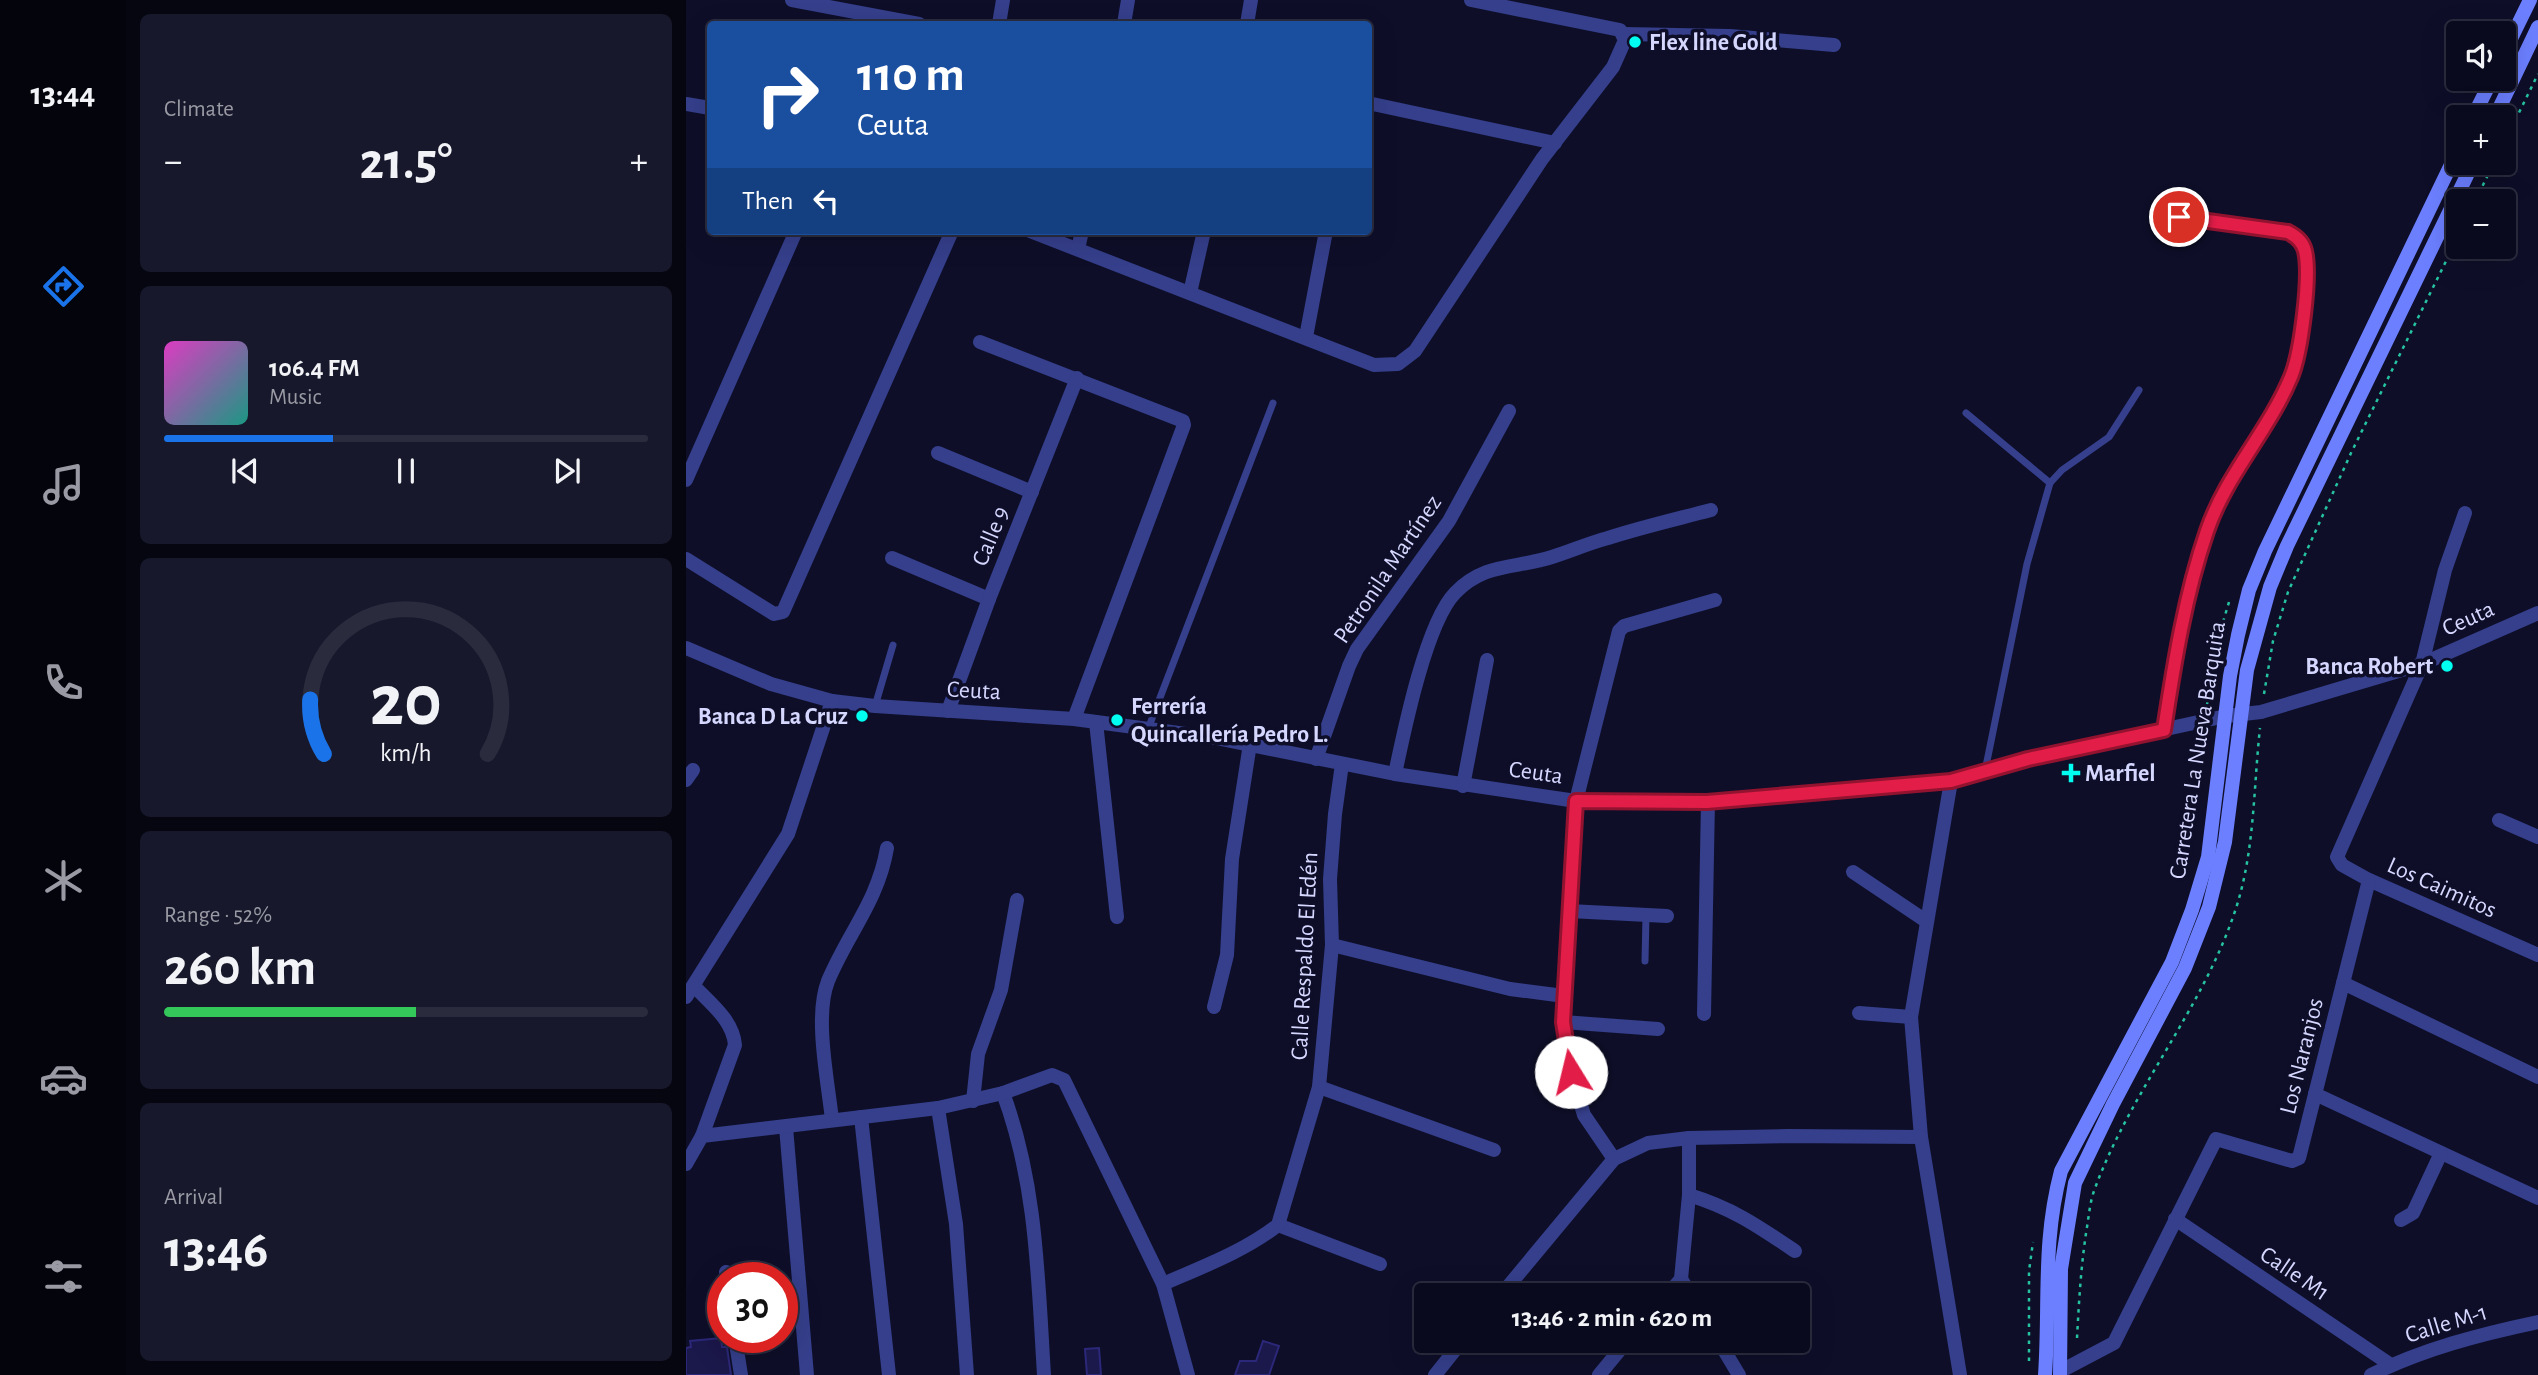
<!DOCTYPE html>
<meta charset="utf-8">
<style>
:root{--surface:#0a0a1f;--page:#18182c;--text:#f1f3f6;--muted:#999aa4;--line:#2a2b3d;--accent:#1a73e8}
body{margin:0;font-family:"Alegreya Sans",sans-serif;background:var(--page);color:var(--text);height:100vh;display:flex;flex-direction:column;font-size:26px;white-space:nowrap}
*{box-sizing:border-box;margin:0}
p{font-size:23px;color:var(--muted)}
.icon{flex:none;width:38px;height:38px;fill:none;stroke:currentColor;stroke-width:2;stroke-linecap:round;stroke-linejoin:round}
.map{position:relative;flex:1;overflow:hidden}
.sheet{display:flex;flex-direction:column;gap:14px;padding:14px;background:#060611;width:560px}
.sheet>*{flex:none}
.hud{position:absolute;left:21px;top:21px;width:665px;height:214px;border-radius:7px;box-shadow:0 7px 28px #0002,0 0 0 2px var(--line);background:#1a4fa0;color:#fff;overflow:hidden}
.controls{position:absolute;left:1760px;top:21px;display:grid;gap:14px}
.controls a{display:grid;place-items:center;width:70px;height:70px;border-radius:7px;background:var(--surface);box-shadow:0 7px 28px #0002,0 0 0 2px var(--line);font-size:35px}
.speed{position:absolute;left:21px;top:1262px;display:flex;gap:14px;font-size:35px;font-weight:700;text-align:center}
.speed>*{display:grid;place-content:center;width:91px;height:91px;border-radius:50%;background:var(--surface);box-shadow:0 7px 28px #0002,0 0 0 2px var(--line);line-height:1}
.speed .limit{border:10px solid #d22;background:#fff;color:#111}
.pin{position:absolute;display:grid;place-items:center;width:60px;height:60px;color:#fff;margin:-30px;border:4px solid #fff;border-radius:50%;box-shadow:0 2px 7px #0007}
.me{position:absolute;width:77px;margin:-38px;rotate:351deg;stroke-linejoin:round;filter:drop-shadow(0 0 5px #0008)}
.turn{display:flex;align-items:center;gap:24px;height:147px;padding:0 35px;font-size:32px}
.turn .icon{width:91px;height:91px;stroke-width:2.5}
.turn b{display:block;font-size:49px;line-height:60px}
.then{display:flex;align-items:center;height:66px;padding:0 35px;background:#0003;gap:14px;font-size:26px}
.big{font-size:52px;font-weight:700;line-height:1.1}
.sheet .card{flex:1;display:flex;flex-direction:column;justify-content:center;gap:10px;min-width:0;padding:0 24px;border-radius:10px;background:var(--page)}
.sheet .dial{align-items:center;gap:0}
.dial svg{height:182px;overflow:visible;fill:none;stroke:var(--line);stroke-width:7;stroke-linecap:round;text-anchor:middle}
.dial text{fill:var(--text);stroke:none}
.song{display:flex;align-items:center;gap:21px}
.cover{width:84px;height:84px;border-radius:10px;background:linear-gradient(135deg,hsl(310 70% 55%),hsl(170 70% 35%))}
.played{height:7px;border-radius:4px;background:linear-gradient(90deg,var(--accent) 35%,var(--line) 35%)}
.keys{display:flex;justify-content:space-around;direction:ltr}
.heat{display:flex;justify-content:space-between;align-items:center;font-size:38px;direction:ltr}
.charge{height:10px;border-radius:5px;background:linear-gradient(90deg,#34c759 52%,var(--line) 0)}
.trip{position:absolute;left:728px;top:1283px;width:396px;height:70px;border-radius:7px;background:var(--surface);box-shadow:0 7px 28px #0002,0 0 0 2px var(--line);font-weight:700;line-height:70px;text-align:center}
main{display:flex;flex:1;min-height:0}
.dock{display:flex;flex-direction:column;width:126px;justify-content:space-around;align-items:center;background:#04040c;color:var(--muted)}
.dock .icon{width:49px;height:49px}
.dock .active{color:var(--accent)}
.dock b{font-size:32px;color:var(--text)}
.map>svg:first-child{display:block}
.building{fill:#1b184b;stroke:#2c2879;stroke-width:2}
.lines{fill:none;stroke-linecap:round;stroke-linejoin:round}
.path{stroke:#26c3a1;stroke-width:2.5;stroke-dasharray:3.5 5;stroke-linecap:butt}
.lane{stroke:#353f8b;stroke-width:7}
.street{stroke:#353f8b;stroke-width:14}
.secondary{stroke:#6c7fff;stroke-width:14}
.route-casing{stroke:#92132f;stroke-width:18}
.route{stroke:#e11d48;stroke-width:12}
.poi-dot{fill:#01fff1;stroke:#0e0e29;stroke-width:2.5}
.labels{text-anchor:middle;stroke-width:7;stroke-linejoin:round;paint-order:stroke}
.poi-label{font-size:24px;font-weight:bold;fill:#d5d7ff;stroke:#0e0e29;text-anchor:start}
.street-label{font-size:24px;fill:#d5d7ff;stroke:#0e0e29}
</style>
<main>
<nav class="dock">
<b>13:44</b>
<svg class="icon active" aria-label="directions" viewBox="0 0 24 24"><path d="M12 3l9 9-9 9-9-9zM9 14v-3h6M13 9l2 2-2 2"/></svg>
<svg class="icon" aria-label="music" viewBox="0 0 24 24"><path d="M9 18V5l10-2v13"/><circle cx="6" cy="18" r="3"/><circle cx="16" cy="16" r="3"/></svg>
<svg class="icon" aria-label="phone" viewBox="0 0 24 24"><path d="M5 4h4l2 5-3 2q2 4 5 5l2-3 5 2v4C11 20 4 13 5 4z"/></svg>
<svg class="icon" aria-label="climate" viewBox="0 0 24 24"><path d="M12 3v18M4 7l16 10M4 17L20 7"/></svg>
<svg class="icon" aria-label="car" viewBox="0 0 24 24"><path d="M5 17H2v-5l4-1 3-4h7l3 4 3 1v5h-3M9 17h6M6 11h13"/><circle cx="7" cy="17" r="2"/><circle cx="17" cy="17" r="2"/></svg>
<svg class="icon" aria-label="filters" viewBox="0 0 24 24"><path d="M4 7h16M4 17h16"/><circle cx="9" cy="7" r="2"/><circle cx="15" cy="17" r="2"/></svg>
</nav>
<section class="sheet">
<div class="card"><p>Climate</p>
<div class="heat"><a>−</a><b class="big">21.5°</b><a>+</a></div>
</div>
<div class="card">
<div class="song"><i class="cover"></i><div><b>106.4 FM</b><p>Music</p></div></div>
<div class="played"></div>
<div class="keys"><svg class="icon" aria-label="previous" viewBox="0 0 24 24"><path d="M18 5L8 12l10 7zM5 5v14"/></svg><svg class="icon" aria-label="pause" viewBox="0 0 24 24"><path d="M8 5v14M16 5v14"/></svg><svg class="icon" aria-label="next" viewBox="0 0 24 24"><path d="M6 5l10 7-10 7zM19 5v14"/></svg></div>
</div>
<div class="card dial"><svg viewBox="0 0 100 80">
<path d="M14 69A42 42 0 1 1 86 69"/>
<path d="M14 69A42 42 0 0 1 8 45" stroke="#1a73e8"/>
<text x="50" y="56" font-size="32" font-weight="700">20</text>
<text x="50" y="72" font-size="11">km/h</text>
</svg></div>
<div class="card"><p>Range · 52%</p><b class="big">260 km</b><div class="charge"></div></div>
<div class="card"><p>Arrival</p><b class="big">13:46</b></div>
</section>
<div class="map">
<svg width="1852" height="1375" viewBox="0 0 1852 1375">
<rect width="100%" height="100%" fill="#0e0e29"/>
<!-- building -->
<g class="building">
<polygon points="35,1338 36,1347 41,1347 45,1375 0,1375 0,1348 5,1347 4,1341"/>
<polygon points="577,1341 593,1346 583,1375 549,1375 554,1361 570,1361"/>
<polygon points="413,1348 415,1375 401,1375 399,1349"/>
</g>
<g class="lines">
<!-- path -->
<g class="path">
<polyline points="1818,143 1852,74"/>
<polyline points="1789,201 1808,163"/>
<polyline points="1578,694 1587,641 1602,592 1665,453 1773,235"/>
<polyline points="1521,705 1532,639 1543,602"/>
<path d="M1391,1338c2,-37 4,-74 10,-111 2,-12 3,-25 7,-36 35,-97 105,-177 139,-274 22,-61 20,-125 27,-189"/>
<polyline points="1343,1361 1343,1271 1347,1242"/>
</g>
<!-- lane -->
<g class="lane">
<polyline points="1280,413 1364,483"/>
<polyline points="189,706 207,645"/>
<polyline points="462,729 587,403"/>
<path d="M1478,729c10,-64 21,-137 43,-198 12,-34 30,-64 49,-94 12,-20 26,-38 35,-60 10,-24 20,-101 14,-126 -2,-9 -9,-15 -17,-19l-109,-15"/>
<polyline points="1299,771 1341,564 1364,483 1376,470 1423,437 1453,390"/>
<polyline points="959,961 960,915"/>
</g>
<!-- street -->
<g class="street">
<polyline points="106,0 233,24"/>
<polyline points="313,24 317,0"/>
<polyline points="438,24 442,0"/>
<polyline points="561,24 565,0"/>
<polyline points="938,34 1044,36 1148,45"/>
<polyline points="682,103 869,143"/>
<polyline points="0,104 24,108"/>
<polyline points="344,231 688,365 712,364 729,351 856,159 927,67 939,40 934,30 785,0"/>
<polyline points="392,249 396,231"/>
<polyline points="504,293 518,231"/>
<polyline points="620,337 640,231"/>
<polyline points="294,342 497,421 498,425 388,719"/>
<polyline points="252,453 346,492"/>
<polyline points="0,480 110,231"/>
<polyline points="1779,513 1759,570 1736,664 1651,857 1656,865 1683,880 1852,955"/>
<polyline points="206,558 303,599"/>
<polyline points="0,559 88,614 97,612 266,231"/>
<polyline points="0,648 85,684 146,701 189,706 388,719 530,738 709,774 890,801 1022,801 1265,781 1342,759 1540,716 1575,712 1736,664 1852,613"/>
<polyline points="262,711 303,599 391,378"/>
<polyline points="410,722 431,917"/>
<polyline points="630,759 663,666 671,649 763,521 823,411"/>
<path d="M709,774c9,-43 31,-151 60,-181 30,-31 60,-24 97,-36 19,-6 37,-14 56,-19 34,-11 69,-19 103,-28"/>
<polyline points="0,780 7,770"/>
<polyline points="1265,781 1225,1017 1235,1137 1274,1375"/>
<polyline points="777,786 801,660"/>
<polyline points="1813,820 1852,837"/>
<polyline points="1167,872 1240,921"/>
<polyline points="883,911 981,916"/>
<polyline points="646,945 824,989 878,996"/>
<polyline points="1657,983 1852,1077"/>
<path d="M8,986c16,17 39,34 41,59l-33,91"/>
<polyline points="0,997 102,834 146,701"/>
<polyline points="528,1007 541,955 546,859 564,744"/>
<polyline points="1173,1013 1225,1017"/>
<polyline points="1018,1014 1022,801"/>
<polyline points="877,1022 972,1029"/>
<polyline points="633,1087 808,1150"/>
<path d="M317,1093c34,91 35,187 41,282"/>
<polyline points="1629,1094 1852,1198"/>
<polyline points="287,1101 292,1054 315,990 331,900"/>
<polyline points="252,1108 270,1224 281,1375"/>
<polyline points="175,1117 203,1375"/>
<path d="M146,1120c-4,-39 -18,-103 -4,-139 20,-48 50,-80 59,-133"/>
<polyline points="100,1127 121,1375"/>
<polyline points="928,1159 898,1115 885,1072 877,1022 890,801 933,631 938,626 1029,600"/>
<polyline points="0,1164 16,1136 252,1108 317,1093 366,1075 378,1080 477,1284 502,1375"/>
<path d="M1003,1195c43,13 69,31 106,56"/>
<polyline points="1489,1219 1705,1365"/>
<polyline points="1715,1220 1727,1213 1755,1153"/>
<polyline points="592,1225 694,1264"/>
<polyline points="40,1272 41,1278"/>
<polyline points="995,1279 1005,1295"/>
<path d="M477,1284c39,-17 82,-33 115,-59l41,-138 13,-142 -2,-66 5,-65 7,-50"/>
<polyline points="815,1295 928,1159 962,1143 1003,1138 1101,1136 1235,1137"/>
<polyline points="981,1295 995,1279 1003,1195 1003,1138"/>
<polyline points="49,1337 55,1375"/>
<polyline points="1032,1340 1053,1375"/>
<polyline points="1375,1371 1428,1343 1530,1139 1606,1161 1613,1158 1683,880"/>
<polyline points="749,1375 777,1340"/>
<polyline points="913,1375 942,1340"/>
<path d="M1685,1375c52,-26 110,-41 167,-53"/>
</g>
<!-- secondary -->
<g class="secondary">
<polyline points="1818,53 1844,0"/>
<polyline points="1787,117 1806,79"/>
<polyline points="1809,117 1852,27"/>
<path d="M1359,1375c5,-72 -3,-132 16,-204l111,-209 20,-52 16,-53 22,-181 8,-41 11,-45 16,-39 194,-403"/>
<polyline points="1374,1375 1375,1269 1389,1183 1427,1104 1499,968 1523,907 1539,842 1561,670 1584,587 1601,546 1787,163"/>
</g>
</g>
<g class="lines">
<defs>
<path id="route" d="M885,1072l-8,-50 13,-221 131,1 244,-21 77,-22 136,-29c10,-66 21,-135 43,-199 19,-56 61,-99 84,-154 10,-24 20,-101 14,-126 -2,-9 -9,-15 -17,-19l-109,-15"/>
</defs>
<!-- route casing -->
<use href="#route" class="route-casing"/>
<!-- route -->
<use href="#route" class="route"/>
</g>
<!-- markers -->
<g class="poi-dot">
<circle cx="949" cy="42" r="7"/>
<circle cx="1761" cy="666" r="7"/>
<circle cx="176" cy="716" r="7"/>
<circle cx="431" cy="720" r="7"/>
<path d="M1381.5 762.5h7v7h7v7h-7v7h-7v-7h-7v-7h7z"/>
</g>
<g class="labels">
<!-- poi labels -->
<g class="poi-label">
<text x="963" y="50">Flex line Gold</text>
<text x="1747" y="674" text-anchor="end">Banca Robert</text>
<text x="445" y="714">Ferrería<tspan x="445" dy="28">Quincallería Pedro L.</tspan></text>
<text x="162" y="724" text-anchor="end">Banca D La Cruz</text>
<text x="1399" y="781">Marfiel</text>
</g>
<!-- street labels -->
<g class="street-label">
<text transform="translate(304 536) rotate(-68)" y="8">Calle 9</text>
<text transform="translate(701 569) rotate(-56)" y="8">Petronila Martínez</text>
<text transform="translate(1782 618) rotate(-24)" y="8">Ceuta</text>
<text transform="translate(288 690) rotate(3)" y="8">Ceuta</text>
<text transform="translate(1511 750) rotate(-81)" y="8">Carretera La Nueva Barquita</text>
<text transform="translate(850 772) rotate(8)" y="8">Ceuta</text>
<text transform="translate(1756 887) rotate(24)" y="8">Los Caimitos</text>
<text transform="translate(618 956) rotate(-87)" y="8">Calle Respaldo El Edén</text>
<text transform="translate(1615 1056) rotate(-76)" y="8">Los Naranjos</text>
<text transform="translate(1609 1273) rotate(34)" y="8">Calle M1</text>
<text transform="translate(1760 1323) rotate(-17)" y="8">Calle M-1</text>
</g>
</g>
</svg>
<div class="controls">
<a><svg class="icon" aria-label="sound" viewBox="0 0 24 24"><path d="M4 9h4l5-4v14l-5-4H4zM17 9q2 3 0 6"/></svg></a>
<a>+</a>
<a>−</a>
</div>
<div class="speed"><div class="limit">30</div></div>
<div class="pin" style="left:1493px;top:217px;background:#d93025"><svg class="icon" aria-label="arrive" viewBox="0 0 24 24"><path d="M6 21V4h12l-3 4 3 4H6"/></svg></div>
<svg class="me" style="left:885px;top:1072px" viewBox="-20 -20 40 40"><circle r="19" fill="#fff"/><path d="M0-13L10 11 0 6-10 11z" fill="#e11d48"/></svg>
<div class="trip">13:46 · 2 min · 620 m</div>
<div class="hud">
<div class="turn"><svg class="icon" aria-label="right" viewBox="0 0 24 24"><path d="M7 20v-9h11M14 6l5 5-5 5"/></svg><div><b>110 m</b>Ceuta</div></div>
<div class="then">Then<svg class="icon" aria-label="left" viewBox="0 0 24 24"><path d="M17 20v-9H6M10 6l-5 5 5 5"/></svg></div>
</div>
</div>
</main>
